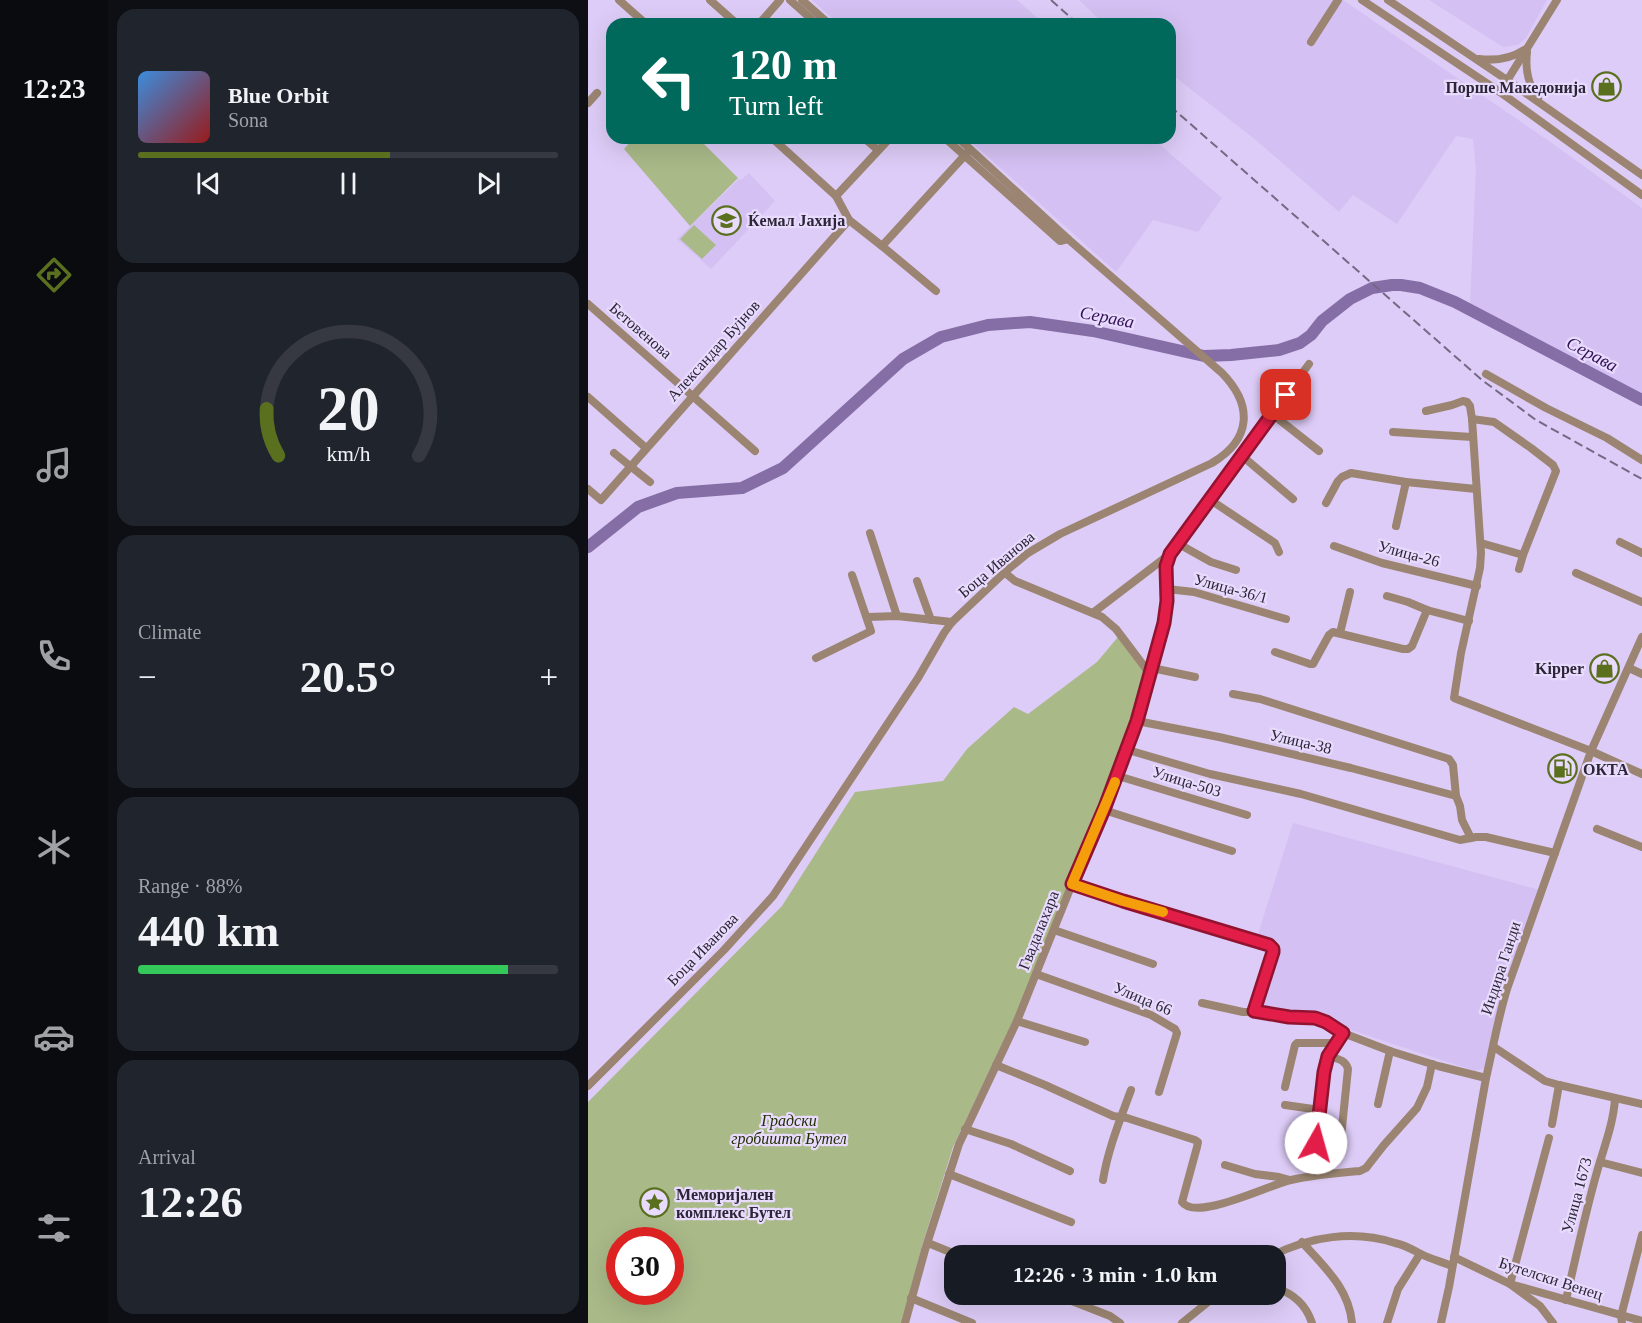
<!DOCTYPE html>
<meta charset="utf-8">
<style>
:root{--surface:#171b24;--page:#20242c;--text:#f1f3f6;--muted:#9ea1a6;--line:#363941;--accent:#5b701f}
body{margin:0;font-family:Georgia,serif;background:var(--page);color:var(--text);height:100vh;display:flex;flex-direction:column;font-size:22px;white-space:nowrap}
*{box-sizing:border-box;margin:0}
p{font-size:20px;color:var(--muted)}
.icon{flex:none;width:33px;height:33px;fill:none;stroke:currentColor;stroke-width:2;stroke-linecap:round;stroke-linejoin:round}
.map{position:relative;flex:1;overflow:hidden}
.drawer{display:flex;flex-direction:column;gap:9px;padding:9px;background:#0d0f14;width:480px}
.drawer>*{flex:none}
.hud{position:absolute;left:18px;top:18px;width:570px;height:126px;border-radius:18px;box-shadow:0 6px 24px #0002;background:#00695c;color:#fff;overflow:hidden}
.speed{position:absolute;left:18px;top:1227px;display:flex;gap:12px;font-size:30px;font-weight:700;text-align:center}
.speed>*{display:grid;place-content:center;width:78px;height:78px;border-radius:50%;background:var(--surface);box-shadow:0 6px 24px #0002;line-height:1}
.speed .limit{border:9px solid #d22;background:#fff;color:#111}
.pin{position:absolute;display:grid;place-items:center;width:51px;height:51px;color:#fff;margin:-26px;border-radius:12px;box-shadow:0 3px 9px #0006}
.me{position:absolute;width:66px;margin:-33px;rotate:7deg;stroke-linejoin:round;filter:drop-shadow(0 0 4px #0008)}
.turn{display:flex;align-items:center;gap:21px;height:126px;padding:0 24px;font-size:27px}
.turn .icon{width:78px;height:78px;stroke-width:2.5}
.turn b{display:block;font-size:42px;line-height:51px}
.big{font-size:45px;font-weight:800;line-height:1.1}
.drawer .widget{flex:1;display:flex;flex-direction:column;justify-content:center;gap:9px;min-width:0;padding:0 21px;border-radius:18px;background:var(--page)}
.drawer .dial{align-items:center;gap:0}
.dial svg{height:156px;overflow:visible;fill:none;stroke:var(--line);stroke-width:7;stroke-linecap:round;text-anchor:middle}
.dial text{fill:var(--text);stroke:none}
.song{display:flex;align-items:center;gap:18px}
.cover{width:72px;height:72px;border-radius:9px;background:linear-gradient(135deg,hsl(210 70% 55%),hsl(0 70% 35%))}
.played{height:6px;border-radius:3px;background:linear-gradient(90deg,var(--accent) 60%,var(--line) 60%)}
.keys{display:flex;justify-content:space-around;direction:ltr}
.heat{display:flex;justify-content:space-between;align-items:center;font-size:33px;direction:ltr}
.charge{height:9px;border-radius:4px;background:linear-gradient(90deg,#34c759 88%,var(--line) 0)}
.trip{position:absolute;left:356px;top:1245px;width:342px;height:60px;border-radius:18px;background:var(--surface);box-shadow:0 6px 24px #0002;font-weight:800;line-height:60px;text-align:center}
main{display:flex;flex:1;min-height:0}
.menu{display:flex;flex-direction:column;width:108px;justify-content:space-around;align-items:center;background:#090b0e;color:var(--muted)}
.menu .icon{width:42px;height:42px}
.menu .on{color:var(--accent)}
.menu b{font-size:27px;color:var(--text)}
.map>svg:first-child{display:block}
.built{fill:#d4c0f2}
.green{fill:#a9b988;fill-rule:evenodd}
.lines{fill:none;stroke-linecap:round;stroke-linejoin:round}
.river{stroke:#856ea5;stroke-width:12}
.minor{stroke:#9b8572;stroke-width:8}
.rail{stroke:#746984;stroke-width:2;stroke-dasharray:9 4.5;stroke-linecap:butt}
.route-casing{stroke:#92132f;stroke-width:15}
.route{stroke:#e11d48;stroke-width:10}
.slow{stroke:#f59e0b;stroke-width:10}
.labels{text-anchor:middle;stroke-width:4.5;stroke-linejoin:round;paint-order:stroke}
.poi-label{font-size:16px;font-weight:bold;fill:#2c2536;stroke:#e8dbfe;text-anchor:start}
.street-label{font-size:16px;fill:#2c2536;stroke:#e8dbfe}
.park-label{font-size:16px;font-style:italic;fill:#232f00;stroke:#e8dbfe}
.water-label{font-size:18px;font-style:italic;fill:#351257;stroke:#e8dbfe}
</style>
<main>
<nav class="menu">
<b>12:23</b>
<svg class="icon on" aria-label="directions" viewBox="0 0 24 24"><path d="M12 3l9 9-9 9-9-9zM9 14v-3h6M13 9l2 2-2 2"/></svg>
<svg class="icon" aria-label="music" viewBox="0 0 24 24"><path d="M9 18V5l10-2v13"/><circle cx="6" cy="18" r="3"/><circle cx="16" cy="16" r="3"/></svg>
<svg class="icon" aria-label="phone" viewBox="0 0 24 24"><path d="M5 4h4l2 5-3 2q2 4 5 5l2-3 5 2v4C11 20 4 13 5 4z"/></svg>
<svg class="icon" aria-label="climate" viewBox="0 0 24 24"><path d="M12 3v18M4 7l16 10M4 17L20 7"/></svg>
<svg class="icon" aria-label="car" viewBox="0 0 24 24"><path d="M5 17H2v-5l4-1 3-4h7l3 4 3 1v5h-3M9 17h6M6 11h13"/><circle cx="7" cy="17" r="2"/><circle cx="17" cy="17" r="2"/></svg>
<svg class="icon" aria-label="filters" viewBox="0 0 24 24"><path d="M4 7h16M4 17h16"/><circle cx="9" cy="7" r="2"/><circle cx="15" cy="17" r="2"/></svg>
</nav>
<section class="drawer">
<div class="widget">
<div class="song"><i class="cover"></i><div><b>Blue Orbit</b><p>Sona</p></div></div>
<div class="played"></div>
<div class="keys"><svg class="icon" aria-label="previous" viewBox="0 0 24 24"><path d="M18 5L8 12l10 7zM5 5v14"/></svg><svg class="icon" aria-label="pause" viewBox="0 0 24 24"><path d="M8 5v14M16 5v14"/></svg><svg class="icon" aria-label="next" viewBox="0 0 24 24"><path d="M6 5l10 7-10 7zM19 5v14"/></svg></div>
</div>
<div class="widget dial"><svg viewBox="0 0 100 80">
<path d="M14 69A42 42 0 1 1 86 69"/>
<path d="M14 69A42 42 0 0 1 8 45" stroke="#5b701f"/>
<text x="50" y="56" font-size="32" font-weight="700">20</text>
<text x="50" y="72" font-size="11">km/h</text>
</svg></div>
<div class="widget"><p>Climate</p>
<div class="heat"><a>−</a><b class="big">20.5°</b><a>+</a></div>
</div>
<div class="widget"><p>Range · 88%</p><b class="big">440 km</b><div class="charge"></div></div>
<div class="widget"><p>Arrival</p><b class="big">12:26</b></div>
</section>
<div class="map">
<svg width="1054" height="1323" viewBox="0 0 1054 1323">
<rect width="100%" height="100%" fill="#ddccf7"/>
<!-- built -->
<g class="built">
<polygon points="224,0 429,0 456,24 251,24"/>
<polygon points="491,0 755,0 961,141 1054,208 1054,393 882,304 888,169 885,139 868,136 809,224 765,195 751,212 669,141 582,73 582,24 543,24 541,21 537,24 516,24"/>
<polygon points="841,0 959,0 938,38 930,45 915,47"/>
<polygon points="379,138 564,138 634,198 610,232 565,220 528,272"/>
<polygon points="161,173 187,201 123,269 89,239 151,179 153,180"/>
<polygon points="705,823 952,890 897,1068 887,1071 763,1030 743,1020 681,1007 673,1004 692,943 670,934"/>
</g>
<!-- green -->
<g class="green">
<polygon points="46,138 110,138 150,178 102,226 36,149"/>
<polygon points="106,225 128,245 114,259 92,239"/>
<path d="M530,637l27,36 -19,67 -90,233 -83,174 -31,99 -20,77h-314v-221l194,-196 73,-114 88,-11 24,-32 47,-42 14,7 69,-52zM32,1240h50v52h-50z"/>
</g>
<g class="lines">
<!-- river -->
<polyline class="river" points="0,547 50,507 89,493 154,488 195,468 315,359 353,337 400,325 442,322 505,331 616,356 643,355 691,350 712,343 723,335 734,321 762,299 784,288 804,285 813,285 832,288 867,302 1054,400"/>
<!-- minor -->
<g class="minor">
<polyline points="31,0 58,24"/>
<polyline points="122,0 149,24"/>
<polyline points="202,0 229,24"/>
<polyline points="214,0 241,24"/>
<polyline points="774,0 912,92 1054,195"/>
<polyline points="800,0 919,80 1054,175"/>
<polyline points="171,24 192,0"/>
<polyline points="723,42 750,0"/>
<path d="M939,52c-2,18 1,32 11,47"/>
<path d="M891,59c17,2 31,0 45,-9"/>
<polyline points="912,92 969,0"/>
<polyline points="0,103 9,93"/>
<polyline points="184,138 248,196 261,220 294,246 348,291"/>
<polyline points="276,138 290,150"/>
<polyline points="357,138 472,241 480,239"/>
<polyline points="248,196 302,138"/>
<polyline points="294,246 379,153"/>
<polyline points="0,304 167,451"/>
<polyline points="898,374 958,408 1019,438 1054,460"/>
<polyline points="0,397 58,448"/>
<polyline points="838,411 864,405 875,401 879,402 882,406 884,419 893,553 892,568 873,653 866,698 1003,751 1054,774"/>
<polyline points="684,414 731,451"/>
<polyline points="884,419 906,422 943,448 965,465 968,471 935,555 931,569"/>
<polyline points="805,432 884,437"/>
<polyline points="26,453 62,482"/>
<polyline points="653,455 705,499"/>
<polyline points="0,489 13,500 261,220"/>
<polyline points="621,499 687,543 691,552"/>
<polyline points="738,503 750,481 754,477 763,473 818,482 888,489"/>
<polyline points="808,526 818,482"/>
<polyline points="282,533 309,616"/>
<polyline points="1032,542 1054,553"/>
<polyline points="589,543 623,562 648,570"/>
<polyline points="893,543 935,555"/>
<polyline points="746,546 794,563 889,586"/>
<polyline points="416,572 427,581 514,617 528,629 562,674"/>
<polyline points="988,573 1054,602"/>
<polyline points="329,581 343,620"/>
<polyline points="579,589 606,592 698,619"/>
<polyline points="799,596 820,602 839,610 881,621"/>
<polyline points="506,612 582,554"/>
<polyline points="280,617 309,616 364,622"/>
<polyline points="752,633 762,592"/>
<polyline points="687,652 722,664 725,664 741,635 745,632 815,649 820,649 824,646 839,610"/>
<polyline points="228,658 283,631 264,575"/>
<polyline points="564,668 607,677"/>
<polyline points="1041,668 1054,674"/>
<polyline points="645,694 672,699 861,759 865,765 868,796 872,806 874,820 883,838"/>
<polyline points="549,721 631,737 763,768 868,796"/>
<polyline points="540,750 622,774 713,794 872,840 888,837 898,837 967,853"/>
<polyline points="530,776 659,815"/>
<polyline points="516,810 644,851"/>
<polyline points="1009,829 1054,847"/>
<polyline points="484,884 535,901 681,945 685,949 685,952 666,1012"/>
<polyline points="466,930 565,964"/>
<polyline points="448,974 563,1015 587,1029 589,1033 571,1092"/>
<polyline points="614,1003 655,1012 666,1012 701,1017 727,1018 733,1020 755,1033 802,1051 850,1066 898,1078"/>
<polyline points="429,1021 497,1042"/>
<polyline points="906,1047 957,1081 971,1085 1054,1104"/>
<path d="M740,1056c9,3 17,3 20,13l-7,68"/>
<path d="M408,1065l49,20 68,31 14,2 68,22 3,2 -1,5 -15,55c14,20 89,-18 109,-22 23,-5 47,-7 69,-9l6,-3 18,-23 33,-37 10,-21 5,-23"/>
<path d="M0,1086l136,-136 49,-54 145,-218 26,-45 8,-11 54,-51 22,-18 32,-19 152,-71c40,-24 41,-58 10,-90l-154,-134 -110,-101"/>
<polyline points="697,1087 707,1045 709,1043 747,1043"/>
<polyline points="790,1104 802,1051"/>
<polyline points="697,1105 732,1110"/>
<polyline points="964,1124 971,1085"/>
<polyline points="377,1129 423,1144 482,1171"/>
<polyline points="961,1138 922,1284 952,1306 965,1323"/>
<polyline points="726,1160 736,1073 740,1056 755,1033"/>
<polyline points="1012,1162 1054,1173"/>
<polyline points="637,1165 667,1174 691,1177 702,1180"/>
<polyline points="361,1174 483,1222"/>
<path d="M515,1180c5,-31 17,-60 28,-90"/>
<path d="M714,1242c22,25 47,46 50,81"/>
<polyline points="340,1243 372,1256"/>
<path d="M684,1256c37,-20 83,-26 123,-13 10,2 18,7 26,11 10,5 21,8 31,12"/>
<polyline points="866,1257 922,1284 1054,1321"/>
<path d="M687,1288c18,5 31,17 37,35"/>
<polyline points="466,1294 522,1316 532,1323"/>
<polyline points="323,1298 384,1323"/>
<path d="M978,1300c9,-40 18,-81 29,-121 7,-27 18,-52 20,-80"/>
<polyline points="317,1323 337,1250 371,1144 429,1021 484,884 516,810 540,750 549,721 576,623 579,601 578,566 582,554 721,364"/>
<polyline points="594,1323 630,1294"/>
<polyline points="799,1323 810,1289 832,1254"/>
<path d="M853,1323l8,-36 37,-209c7,-30 12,-60 21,-89l84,-238 51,-114"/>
<polyline points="1034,1323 1033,1316 1054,1235"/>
</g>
<!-- rail -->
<g class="rail">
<polyline points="463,0 490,24"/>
<polyline points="582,106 894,380 948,420 1054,479"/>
</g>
</g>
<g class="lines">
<defs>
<polyline id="route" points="698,395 582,554 578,566 579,601 576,623 549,721 517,807 484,884 535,901 681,945 685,949 685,952 666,1011 701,1017 727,1018 738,1022 755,1033 740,1056 736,1072 728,1143"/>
</defs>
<!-- route casing -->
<use href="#route" class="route-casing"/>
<!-- route -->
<use href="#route" class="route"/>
<!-- slow -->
<polyline class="slow" points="527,782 484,884 535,901 575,912"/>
</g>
<!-- icons -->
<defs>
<symbol id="shop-ring" viewBox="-11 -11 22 22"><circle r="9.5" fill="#e8dbfe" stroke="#5b701f" stroke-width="1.5"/><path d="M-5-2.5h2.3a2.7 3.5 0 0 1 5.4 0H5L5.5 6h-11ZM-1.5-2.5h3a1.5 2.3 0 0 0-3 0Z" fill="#5b701f"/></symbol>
<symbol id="school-ring" viewBox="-11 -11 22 22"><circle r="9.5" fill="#e8dbfe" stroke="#5b701f" stroke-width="1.5"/><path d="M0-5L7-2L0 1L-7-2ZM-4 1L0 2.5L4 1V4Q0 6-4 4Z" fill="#5b701f"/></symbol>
<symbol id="fuel-ring" viewBox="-11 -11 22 22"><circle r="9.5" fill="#e8dbfe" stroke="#5b701f" stroke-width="1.5"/><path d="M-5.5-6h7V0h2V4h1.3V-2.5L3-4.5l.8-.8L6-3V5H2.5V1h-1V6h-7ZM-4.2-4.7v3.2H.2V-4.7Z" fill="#5b701f"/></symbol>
<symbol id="sight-ring" viewBox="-11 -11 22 22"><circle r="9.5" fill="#e8dbfe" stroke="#5b701f" stroke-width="1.5"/><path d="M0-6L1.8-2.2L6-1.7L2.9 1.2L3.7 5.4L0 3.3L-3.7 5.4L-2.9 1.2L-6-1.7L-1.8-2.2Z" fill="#5b701f"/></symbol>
</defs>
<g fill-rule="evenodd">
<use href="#shop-ring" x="1002" y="70" width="33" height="33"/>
<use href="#school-ring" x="122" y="204" width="33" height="33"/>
<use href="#shop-ring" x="1000" y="652" width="33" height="33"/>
<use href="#fuel-ring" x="958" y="752" width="33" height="33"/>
<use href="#sight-ring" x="50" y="1186" width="33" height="33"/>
</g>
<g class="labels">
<!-- poi labels -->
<g class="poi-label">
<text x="998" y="93" text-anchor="end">Порше Македонија</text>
<text x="160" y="226">Ќемал Јахија</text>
<text x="996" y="674" text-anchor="end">Kipper</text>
<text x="995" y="775">ОКТА</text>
<text x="88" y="1200">Меморијален<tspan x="88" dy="18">комплекс Бутел</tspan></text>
</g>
<!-- street labels -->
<g class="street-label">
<text transform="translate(53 330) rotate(41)" y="6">Бетовенова</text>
<text transform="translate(125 350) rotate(-48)" y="6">Александар Бујнов</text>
<text transform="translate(821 553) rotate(15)" y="6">Улица-26</text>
<text transform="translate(408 564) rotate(-40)" y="6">Боца Иванова</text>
<text transform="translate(643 588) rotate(15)" y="6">Улица-36/1</text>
<text transform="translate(713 741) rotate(13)" y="6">Улица-38</text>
<text transform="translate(599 781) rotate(17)" y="6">Улица-503</text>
<text transform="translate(450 930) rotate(-68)" y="6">Гвадалахара</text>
<text transform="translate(114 949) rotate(-46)" y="6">Боца Иванова</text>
<text transform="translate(912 968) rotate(-72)" y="6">Индира Ганди</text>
<text transform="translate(555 998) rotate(23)" y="6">Улица 66</text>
<text transform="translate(988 1195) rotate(-75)" y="6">Улица 1673</text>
<text transform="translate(963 1278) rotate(18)" y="6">Бутелски Венец</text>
</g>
<!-- park labels -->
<g class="park-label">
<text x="201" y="1126">Градски<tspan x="201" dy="18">гробишта Бутел</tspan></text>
</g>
<!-- water labels -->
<g class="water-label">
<text transform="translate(519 317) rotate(11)" y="6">Серава</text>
<text transform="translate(1004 354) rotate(28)" y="6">Серава</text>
</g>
</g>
</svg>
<div class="speed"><div class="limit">30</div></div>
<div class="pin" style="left:698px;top:395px;background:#d93025"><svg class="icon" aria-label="arrive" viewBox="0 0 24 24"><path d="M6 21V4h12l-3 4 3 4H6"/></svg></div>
<svg class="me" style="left:728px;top:1143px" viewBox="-20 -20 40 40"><circle r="19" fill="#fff"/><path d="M0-13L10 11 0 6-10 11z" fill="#e11d48"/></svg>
<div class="trip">12:26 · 3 min · 1.0 km</div>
<div class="hud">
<div class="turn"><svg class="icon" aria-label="left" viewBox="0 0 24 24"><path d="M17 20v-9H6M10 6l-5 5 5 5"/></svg><div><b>120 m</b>Turn left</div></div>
</div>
</div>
</main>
